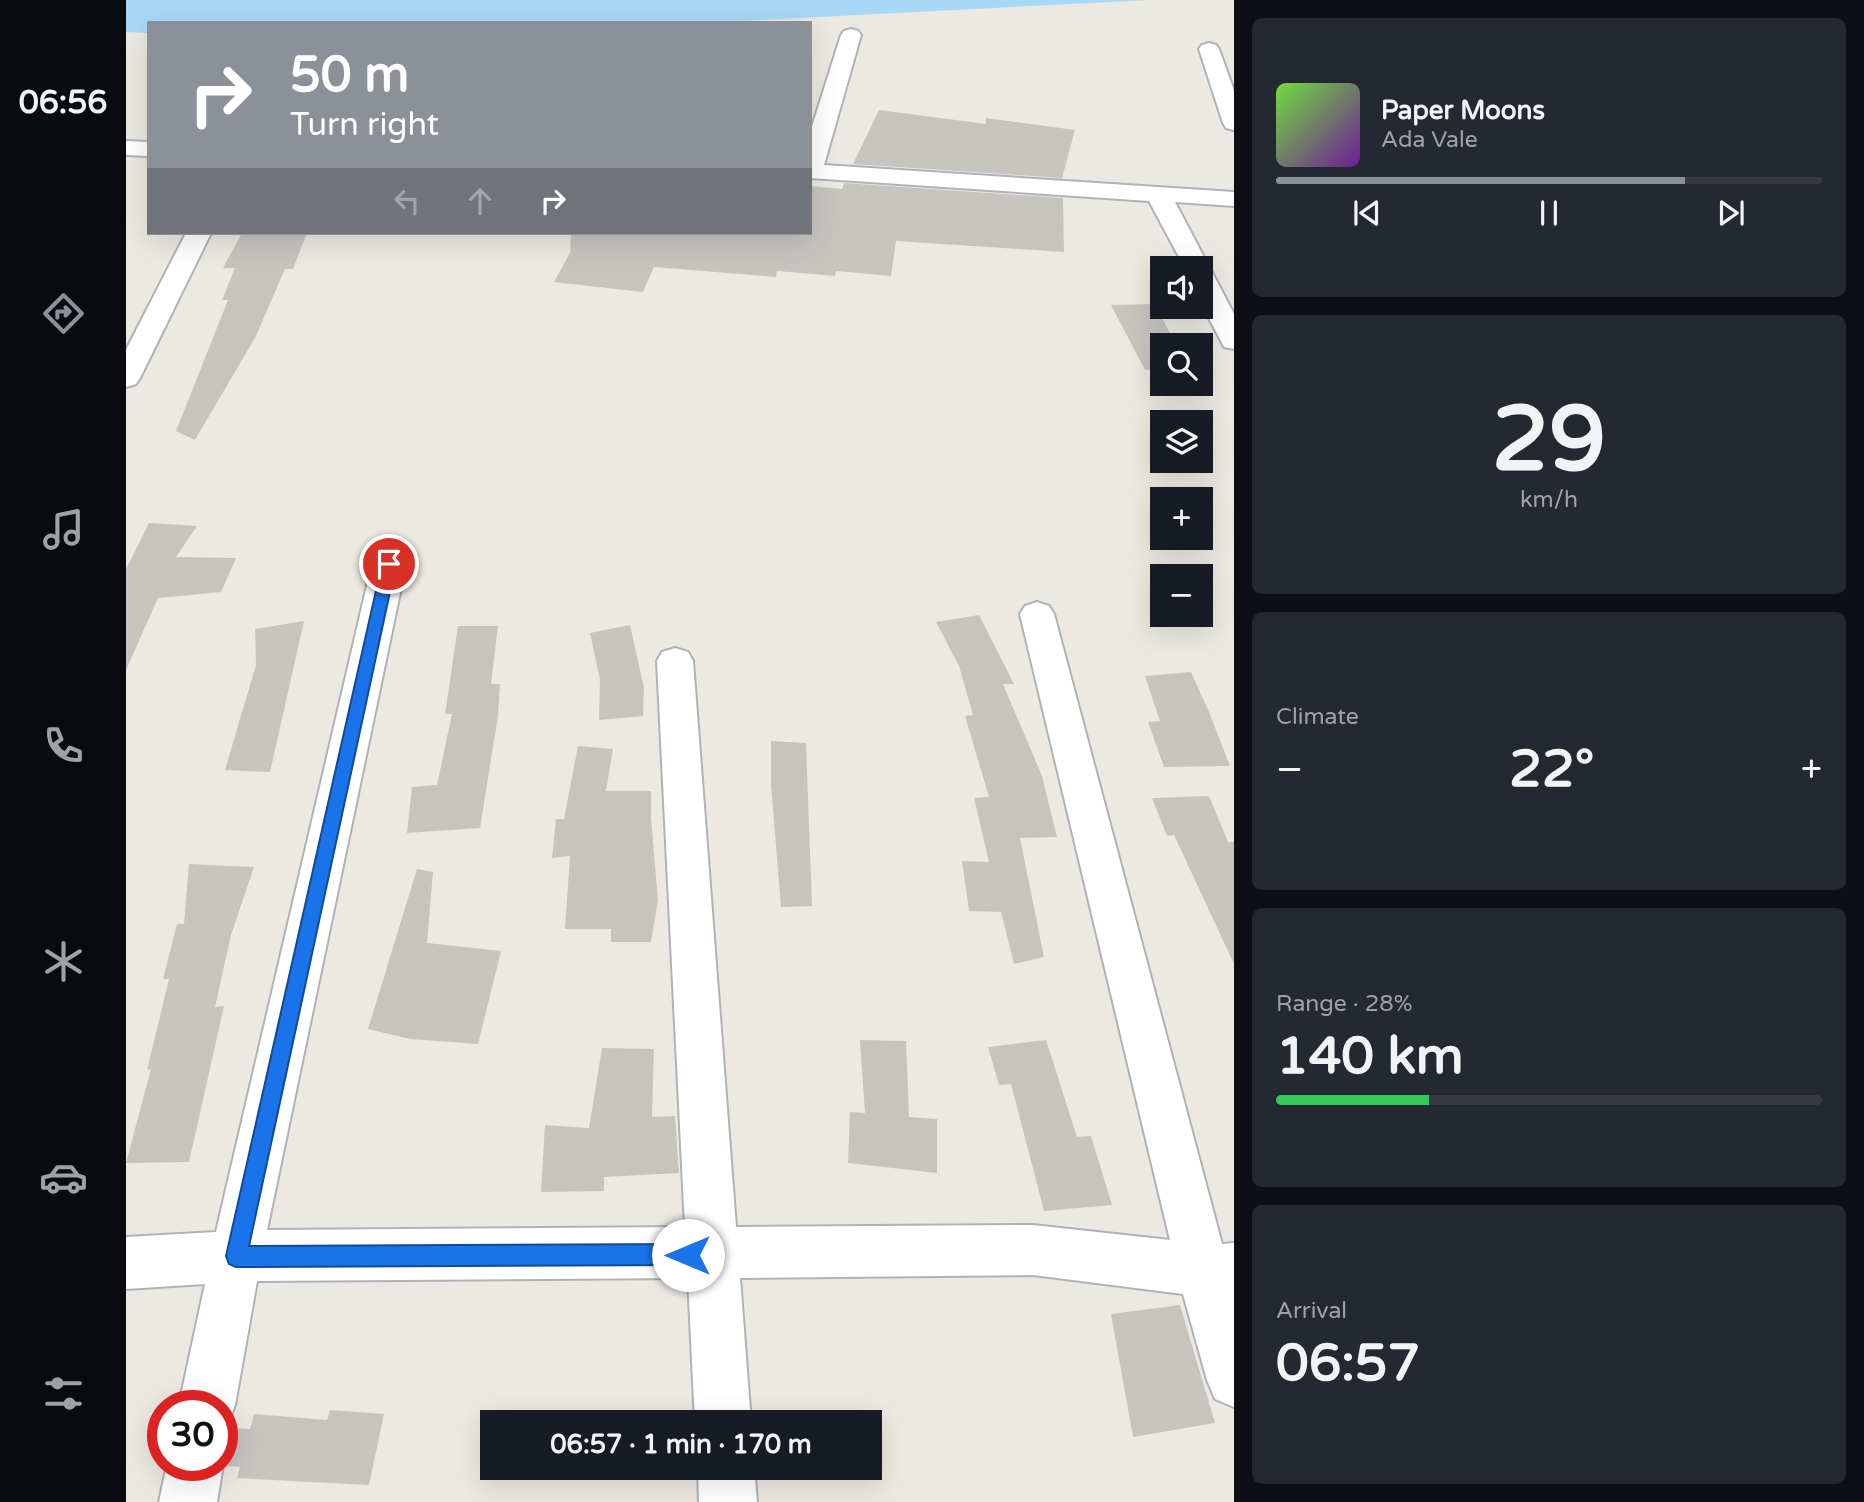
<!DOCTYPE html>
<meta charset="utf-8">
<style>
:root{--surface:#171b24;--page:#242831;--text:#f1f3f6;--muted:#9ea1a6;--line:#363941;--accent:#8c9099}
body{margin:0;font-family:"Varela Round",sans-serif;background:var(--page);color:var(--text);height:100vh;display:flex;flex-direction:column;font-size:26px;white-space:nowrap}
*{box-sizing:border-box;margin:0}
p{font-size:23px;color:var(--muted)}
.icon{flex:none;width:38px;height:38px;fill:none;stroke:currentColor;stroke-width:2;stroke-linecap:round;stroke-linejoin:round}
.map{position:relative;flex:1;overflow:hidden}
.drawer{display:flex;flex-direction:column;gap:18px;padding:18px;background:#0d0f14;width:630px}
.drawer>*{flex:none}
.top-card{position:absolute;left:21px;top:21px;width:665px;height:214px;border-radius:0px;box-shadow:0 7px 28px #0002;background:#8c9099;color:#fff;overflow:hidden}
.buttons{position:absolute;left:1024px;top:256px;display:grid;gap:14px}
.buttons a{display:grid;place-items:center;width:63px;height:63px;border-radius:0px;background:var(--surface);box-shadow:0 7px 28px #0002;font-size:35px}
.speed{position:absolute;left:21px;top:1390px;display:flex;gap:14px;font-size:35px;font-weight:700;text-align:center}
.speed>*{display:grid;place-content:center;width:91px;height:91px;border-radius:50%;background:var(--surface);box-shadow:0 7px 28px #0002;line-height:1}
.speed .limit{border:10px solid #d22;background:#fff;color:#111}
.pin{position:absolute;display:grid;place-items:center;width:60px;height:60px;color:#fff;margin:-30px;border:4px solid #fff;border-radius:50%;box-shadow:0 2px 7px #0007}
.me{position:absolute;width:77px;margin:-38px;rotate:270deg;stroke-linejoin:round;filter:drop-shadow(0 0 5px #0008)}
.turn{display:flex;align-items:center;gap:24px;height:147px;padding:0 28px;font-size:32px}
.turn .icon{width:91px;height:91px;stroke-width:2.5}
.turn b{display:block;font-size:49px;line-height:60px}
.lanes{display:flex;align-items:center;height:66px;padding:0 28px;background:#0003;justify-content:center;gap:35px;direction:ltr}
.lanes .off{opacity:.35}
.big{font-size:52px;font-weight:800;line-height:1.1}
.drawer .tile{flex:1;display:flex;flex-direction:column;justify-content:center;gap:10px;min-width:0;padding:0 24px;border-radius:10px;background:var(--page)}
.drawer .dial{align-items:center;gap:0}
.dial b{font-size:91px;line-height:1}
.song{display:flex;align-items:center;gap:21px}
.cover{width:84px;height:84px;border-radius:10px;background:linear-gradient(135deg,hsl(100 70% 55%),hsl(280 70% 35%))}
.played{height:7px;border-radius:4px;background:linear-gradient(90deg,var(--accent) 75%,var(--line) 75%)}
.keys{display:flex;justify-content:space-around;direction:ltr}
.heat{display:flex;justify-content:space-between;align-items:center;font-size:38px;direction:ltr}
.charge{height:10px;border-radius:5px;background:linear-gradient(90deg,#34c759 28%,var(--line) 0)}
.trip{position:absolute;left:354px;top:1410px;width:402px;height:70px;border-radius:0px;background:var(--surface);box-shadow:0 7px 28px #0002;font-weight:800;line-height:70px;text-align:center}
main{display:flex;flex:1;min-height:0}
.tabs{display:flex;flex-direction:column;width:126px;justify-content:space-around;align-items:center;background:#090b0e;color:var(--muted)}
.tabs .icon{width:49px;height:49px}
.tabs .selected{color:var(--accent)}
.tabs b{font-size:32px;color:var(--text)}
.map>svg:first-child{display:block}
.water{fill:#a7d9f7}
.building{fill:#c7c4c0}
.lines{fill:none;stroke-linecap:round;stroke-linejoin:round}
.minor-casing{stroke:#b0b3b6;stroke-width:4}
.minor{fill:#fff;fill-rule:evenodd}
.route{fill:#1a73e8;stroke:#114b97;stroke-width:2}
</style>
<main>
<nav class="tabs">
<b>06:56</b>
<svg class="icon selected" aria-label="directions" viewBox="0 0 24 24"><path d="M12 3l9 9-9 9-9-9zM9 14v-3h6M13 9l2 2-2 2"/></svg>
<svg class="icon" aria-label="music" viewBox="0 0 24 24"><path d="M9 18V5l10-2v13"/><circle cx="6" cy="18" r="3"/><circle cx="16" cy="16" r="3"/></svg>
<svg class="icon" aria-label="phone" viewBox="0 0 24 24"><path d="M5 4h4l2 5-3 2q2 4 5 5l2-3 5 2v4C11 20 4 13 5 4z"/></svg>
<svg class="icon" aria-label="climate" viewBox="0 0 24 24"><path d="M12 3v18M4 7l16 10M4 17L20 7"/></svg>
<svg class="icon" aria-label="car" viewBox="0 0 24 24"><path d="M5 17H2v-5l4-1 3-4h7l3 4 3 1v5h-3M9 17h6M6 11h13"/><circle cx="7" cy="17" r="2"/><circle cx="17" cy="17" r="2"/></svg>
<svg class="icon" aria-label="filters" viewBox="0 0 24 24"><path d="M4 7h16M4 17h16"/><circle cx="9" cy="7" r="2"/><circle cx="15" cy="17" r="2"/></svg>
</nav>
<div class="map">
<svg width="1108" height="1502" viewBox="0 0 1108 1502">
<rect width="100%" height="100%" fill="#ece9e2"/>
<!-- water -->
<polygon class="water" points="0,0 1024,0 575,23 23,23 23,33 0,32"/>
<!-- building -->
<g class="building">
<polygon points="753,110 860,124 860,118 949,130 936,178 727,164"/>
<polygon points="718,183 937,198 938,252 770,241 765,276 710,271 709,276 651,271 650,277 528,267 517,292 428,282 444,253 445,233 684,233 684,186 716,189"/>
<polygon points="116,233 181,233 167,269 159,269 130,336 69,440 50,431 102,300 96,300 109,268 97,268"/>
<polygon points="1029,304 1050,345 1036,345 1036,369 1019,370 985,305"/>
<polygon points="23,523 71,526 50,557 110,558 95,592 32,598 0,670 0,569"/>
<polygon points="853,615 888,684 877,684 916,776 931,837 894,838 918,957 888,964 875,912 843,911 836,861 863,862 848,798 863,797 839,716 847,715 833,666 810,622"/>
<polygon points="178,621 144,772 99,770 130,665 129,629"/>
<polygon points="504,625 518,688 517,716 473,720 474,680 464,633"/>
<polygon points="332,626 372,626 365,684 374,684 372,716 354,828 281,833 286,787 311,785 326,714 319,714"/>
<polygon points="1065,672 1083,712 1104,766 1038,767 1022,722 1034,721 1019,676"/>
<polygon points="645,741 680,743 686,906 655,907 645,784"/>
<polygon points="452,746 487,749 480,791 525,791 525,819 532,900 525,942 485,942 485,929 439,929 444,856 426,858 430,819 438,819"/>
<polygon points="1083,796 1102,842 1108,842 1108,964 1048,835 1041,836 1026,798"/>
<polygon points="63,864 128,867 105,935 89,1007 98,1006 63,1162 0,1163 25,1069 21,1070 43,979 37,979 51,924 58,924"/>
<polygon points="291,869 307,872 301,943 375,951 352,1044 284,1039 242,1029"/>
<polygon points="734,1040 780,1041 783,1117 811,1119 811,1173 722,1163 724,1112 739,1113"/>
<polygon points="920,1040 951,1137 965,1136 986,1205 918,1211 885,1084 873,1085 862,1047"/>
<polygon points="476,1048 528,1049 526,1117 549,1116 553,1173 478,1177 478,1191 415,1192 419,1125 463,1128"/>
<polygon points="1054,1305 1089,1423 1007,1437 985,1314"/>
<polygon points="204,1410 258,1414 243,1485 111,1478 114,1467 99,1466 98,1461 107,1428 124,1429 128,1414 201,1420"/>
</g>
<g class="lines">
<defs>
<g id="minor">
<polygon points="725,29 732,31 735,35 698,165 1108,192 1108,206 1049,202 1108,314 1108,349 1098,347 1074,301 1074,268 1059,268 1023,201 684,178 684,133 715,35 718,31"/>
<polygon points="1083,43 1090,45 1093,49 1108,91 1108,130 1100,128 1097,123 1073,49 1076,45"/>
<polygon points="0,141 23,142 23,156 0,155"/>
<polygon points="60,233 85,233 14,378 10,384 0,387 0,350"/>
<polygon points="263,553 275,556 280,564 141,1230 559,1227 531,661 536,652 549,648 562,652 567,661 610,1227 907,1225 1044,1240 894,614 899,606 911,602 923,606 928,614 1096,1244 1108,1243 1108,1407 1089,1399 1081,1380 1057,1294 907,1275 614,1278 625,1423 569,1423 562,1278 131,1281 109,1405 101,1425 96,1426 96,1405 53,1405 79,1284 0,1289 0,1237 90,1232 246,564 251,556"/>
<polygon points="96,1462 97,1465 91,1502 33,1502 41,1465 96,1465"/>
<polygon points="572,1468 628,1468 631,1502 573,1502"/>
</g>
</defs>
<!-- minor casing -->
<use href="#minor" class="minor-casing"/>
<!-- minor -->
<use href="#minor" class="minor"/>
</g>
<!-- route -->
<polygon class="route" points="263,559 270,564 123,1246 562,1244 569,1247 573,1255 569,1262 562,1265 110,1267 103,1264 100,1256 256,564"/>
</svg>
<div class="buttons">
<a><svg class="icon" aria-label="sound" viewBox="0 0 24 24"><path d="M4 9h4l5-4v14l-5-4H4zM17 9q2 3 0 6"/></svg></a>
<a><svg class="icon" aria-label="search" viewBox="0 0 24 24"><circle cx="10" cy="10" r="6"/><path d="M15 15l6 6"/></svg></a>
<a><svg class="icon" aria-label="layers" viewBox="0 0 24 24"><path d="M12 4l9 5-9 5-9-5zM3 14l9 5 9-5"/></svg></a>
<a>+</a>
<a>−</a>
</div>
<div class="speed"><div class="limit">30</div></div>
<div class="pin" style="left:263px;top:564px;background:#d93025"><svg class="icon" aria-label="arrive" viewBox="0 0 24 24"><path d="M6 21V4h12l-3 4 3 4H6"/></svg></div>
<svg class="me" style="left:562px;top:1255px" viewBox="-20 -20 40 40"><circle r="19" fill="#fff"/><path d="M0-13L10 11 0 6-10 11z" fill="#1a73e8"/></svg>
<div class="trip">06:57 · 1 min · 170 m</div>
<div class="top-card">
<div class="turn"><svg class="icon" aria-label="right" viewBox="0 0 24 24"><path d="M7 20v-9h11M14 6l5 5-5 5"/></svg><div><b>50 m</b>Turn right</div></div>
<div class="lanes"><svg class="icon off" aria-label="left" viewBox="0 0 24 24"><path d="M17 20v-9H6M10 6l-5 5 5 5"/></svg><svg class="icon off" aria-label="ahead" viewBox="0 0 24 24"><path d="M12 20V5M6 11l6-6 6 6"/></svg><svg class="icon" aria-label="right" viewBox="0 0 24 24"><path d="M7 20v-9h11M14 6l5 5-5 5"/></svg></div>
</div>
</div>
<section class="drawer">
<div class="tile">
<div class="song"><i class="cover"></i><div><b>Paper Moons</b><p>Ada Vale</p></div></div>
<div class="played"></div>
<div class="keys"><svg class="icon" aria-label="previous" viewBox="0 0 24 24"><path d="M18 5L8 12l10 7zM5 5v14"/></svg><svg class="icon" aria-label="pause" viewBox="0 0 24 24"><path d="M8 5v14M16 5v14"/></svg><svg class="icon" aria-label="next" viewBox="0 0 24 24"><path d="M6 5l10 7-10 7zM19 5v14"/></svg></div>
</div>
<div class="tile dial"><b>29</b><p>km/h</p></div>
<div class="tile"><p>Climate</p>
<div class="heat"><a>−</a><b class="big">22°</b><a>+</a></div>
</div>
<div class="tile"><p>Range · 28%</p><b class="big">140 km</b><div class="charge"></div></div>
<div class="tile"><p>Arrival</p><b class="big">06:57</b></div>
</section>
</main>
